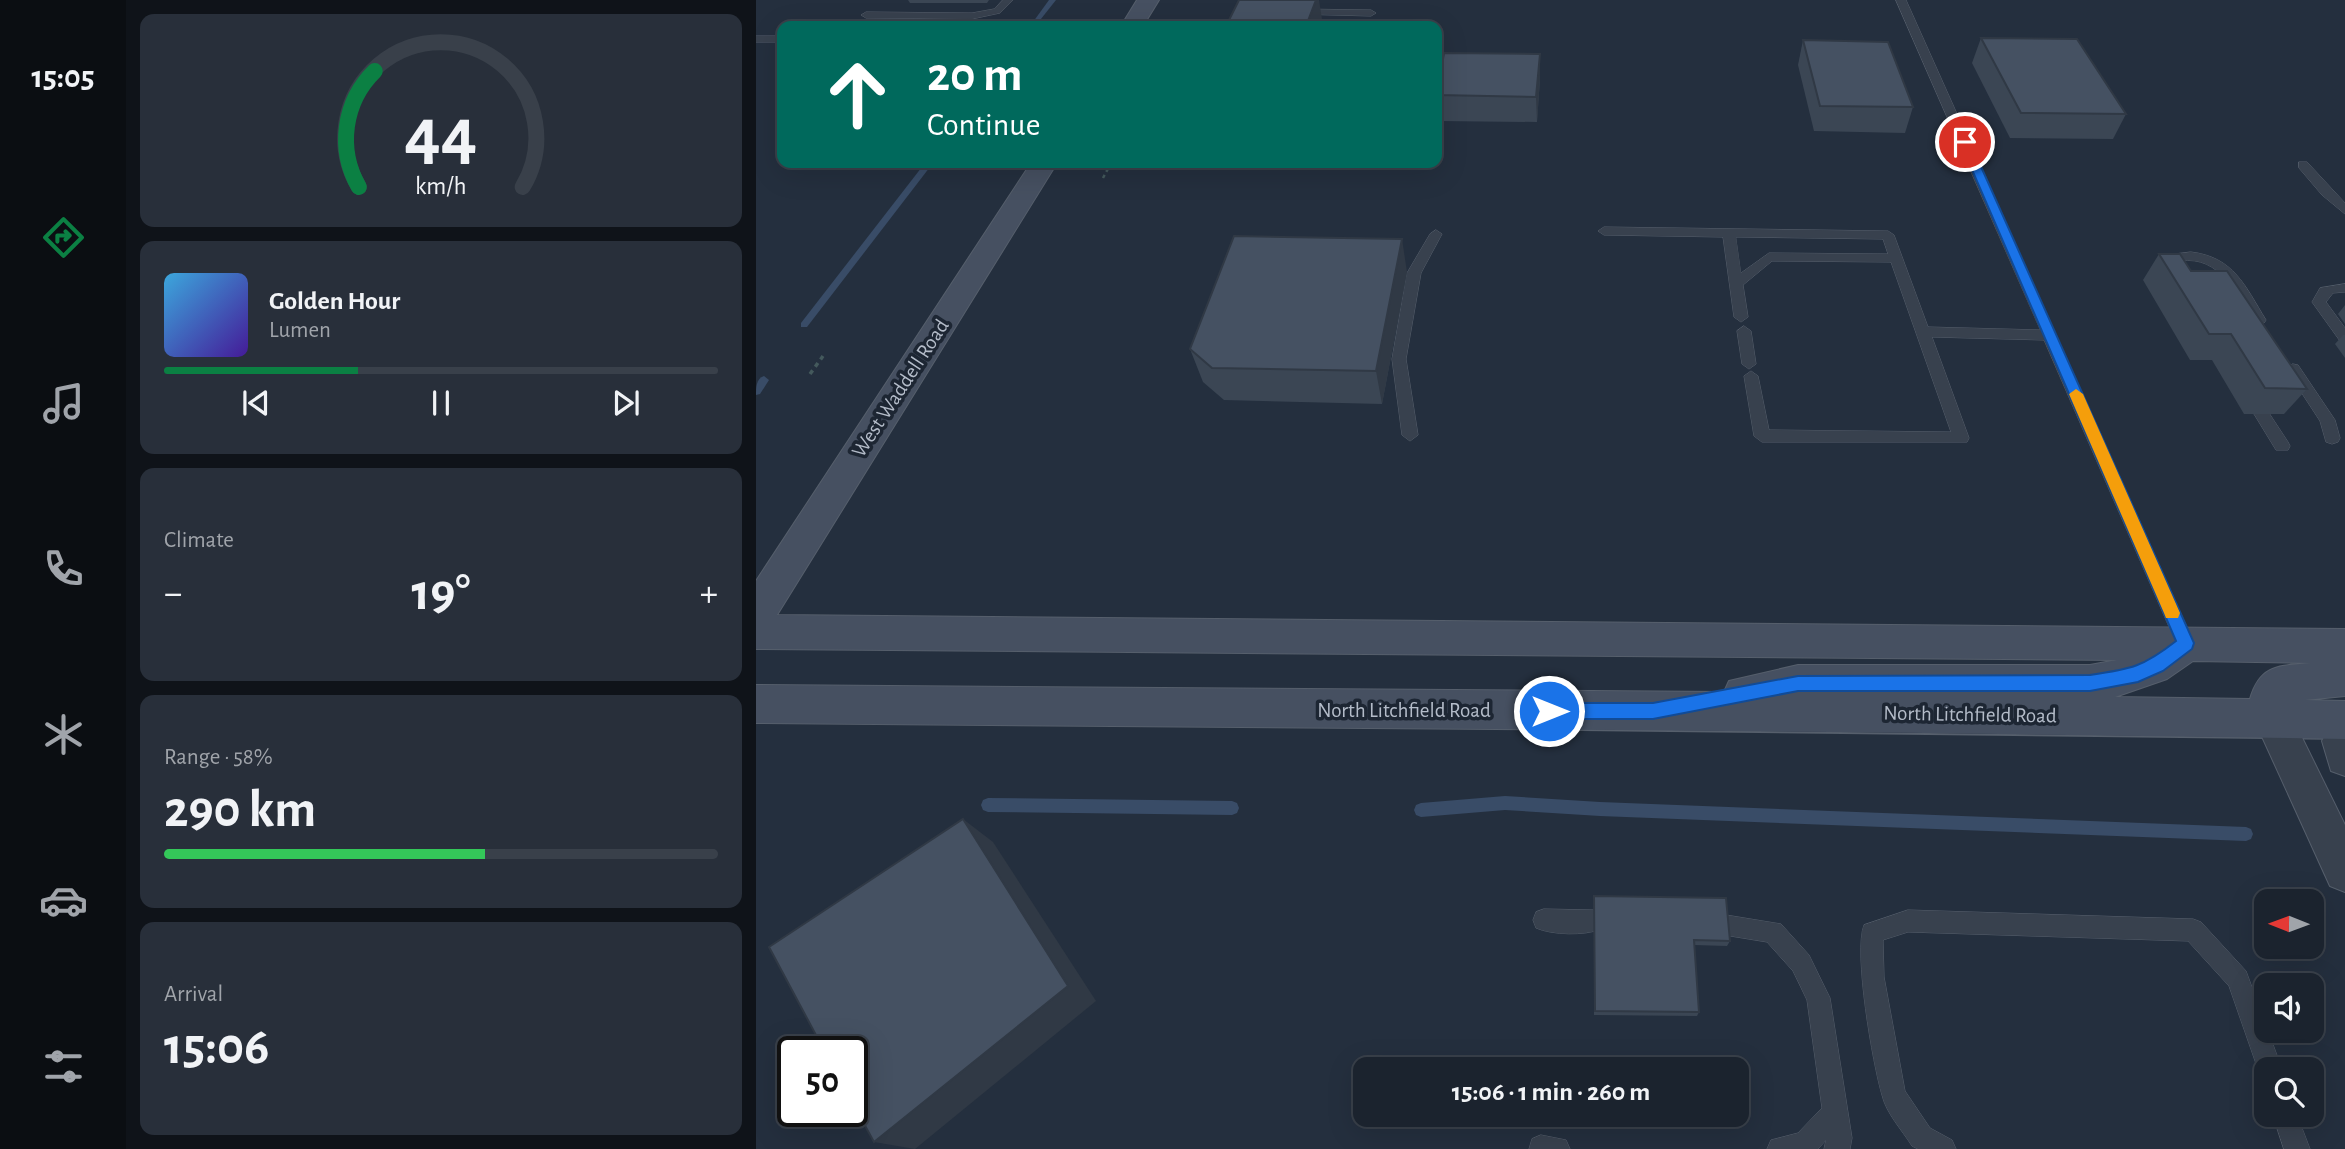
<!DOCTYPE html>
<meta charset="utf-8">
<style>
:root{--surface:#1b232e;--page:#282f3a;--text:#f1f3f6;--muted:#a0a4aa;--line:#39404a;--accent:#0b8043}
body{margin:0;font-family:"Alegreya Sans",sans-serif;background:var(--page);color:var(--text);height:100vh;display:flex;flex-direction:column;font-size:26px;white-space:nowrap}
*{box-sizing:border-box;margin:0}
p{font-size:23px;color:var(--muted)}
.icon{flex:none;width:38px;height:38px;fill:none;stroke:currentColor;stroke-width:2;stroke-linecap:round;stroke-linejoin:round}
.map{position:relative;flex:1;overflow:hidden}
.details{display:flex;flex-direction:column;gap:14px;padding:14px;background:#0f1319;width:630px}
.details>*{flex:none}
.top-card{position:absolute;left:21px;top:21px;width:665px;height:147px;border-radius:14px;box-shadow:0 7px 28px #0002,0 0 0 2px var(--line);background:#00695c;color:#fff;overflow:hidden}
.needle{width:46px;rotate:271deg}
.buttons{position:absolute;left:1498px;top:889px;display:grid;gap:14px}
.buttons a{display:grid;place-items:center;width:70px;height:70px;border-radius:14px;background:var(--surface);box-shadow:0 7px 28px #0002,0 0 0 2px var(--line);font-size:35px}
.speed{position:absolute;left:21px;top:1036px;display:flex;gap:14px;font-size:35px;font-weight:700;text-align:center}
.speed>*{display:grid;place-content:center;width:91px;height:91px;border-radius:50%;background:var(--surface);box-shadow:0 7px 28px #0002,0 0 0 2px var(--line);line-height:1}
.speed .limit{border:4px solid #111;border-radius:10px;background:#fff;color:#111}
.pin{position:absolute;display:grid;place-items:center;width:60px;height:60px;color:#fff;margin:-30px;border:4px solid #fff;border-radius:50%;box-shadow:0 2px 7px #0007}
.me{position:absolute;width:77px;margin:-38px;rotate:90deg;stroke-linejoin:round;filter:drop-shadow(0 0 5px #0008)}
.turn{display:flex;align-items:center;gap:24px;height:147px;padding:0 35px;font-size:32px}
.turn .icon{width:91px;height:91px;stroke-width:2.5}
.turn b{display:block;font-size:49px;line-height:60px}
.big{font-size:52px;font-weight:700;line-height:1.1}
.details .tile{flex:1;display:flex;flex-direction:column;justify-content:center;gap:10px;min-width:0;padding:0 24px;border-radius:14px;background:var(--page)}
.details .dial{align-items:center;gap:0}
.dial svg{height:182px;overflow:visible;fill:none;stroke:var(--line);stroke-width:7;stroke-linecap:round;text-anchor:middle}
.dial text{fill:var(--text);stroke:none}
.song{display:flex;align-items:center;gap:21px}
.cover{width:84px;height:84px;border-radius:10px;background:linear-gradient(135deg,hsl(200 70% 55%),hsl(260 70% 35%))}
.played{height:7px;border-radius:4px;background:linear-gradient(90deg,var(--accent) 35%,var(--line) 35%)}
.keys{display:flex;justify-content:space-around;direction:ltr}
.heat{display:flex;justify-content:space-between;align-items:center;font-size:38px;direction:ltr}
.charge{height:10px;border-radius:5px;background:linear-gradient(90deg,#34c759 58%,var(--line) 0)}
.trip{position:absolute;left:597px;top:1057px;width:396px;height:70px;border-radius:14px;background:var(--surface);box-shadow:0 7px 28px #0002,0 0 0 2px var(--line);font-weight:700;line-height:70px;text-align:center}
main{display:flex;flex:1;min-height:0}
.tab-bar{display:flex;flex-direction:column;width:126px;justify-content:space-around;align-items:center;background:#0b0e12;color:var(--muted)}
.tab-bar .icon{width:49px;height:49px}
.tab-bar .selected{color:var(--accent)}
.tab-bar b{font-size:32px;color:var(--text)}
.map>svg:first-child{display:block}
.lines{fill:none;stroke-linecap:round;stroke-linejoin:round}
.stream{fill:#394c67;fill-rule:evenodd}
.lane-casing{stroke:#565f6c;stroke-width:1}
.street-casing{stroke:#565f6c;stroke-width:2}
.secondary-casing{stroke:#565f6c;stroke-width:2}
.path-far1{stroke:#44595c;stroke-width:2.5;stroke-dasharray:3.5 3.5;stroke-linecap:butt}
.path{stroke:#44595c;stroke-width:3.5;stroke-dasharray:4.5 4.5;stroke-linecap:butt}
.lane{fill:#38414e;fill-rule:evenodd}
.street{fill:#38414e;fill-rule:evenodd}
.secondary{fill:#465061;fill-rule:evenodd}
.wall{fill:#3b4654}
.shaded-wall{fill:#303945}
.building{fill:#455162;stroke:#303945;stroke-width:2}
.route{fill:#1a73e8;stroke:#114b97;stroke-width:2}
.slow{fill:#f59e0b}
.labels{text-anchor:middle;stroke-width:7;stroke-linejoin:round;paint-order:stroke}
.street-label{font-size:21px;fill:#b4bcc9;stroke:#1d2633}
</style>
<main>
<nav class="tab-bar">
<b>15:05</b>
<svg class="icon selected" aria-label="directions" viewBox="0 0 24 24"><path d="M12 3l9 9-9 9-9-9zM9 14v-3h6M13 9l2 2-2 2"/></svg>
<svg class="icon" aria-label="music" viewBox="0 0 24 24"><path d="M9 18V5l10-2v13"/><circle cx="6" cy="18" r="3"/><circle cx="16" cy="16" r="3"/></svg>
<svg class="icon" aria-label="phone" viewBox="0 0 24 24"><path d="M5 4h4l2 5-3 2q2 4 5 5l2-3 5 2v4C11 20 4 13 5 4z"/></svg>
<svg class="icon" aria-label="climate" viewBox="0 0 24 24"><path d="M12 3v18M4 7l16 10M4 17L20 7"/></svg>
<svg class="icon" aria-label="car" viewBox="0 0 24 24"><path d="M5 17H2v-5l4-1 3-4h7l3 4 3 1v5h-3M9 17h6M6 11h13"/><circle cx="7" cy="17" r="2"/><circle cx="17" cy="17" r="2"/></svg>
<svg class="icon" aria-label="filters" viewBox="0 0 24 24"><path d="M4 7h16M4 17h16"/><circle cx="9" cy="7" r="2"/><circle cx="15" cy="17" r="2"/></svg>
</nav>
<section class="details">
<div class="tile dial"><svg viewBox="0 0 100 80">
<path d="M14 69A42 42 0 1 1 86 69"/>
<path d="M14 69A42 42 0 0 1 21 18" stroke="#0b8043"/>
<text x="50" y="56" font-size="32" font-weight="700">44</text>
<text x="50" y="72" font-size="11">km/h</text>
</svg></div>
<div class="tile">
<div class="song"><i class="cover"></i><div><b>Golden Hour</b><p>Lumen</p></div></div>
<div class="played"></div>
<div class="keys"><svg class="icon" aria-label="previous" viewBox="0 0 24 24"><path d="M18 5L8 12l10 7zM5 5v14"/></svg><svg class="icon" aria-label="pause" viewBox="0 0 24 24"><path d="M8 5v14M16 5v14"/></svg><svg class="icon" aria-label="next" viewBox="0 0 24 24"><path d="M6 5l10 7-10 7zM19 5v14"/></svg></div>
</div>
<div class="tile"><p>Climate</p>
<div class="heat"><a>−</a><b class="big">19°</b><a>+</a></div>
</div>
<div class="tile"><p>Range · 58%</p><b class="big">290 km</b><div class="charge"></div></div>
<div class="tile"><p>Arrival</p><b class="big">15:06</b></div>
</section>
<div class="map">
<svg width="1589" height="1149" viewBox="0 0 1589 1149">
<rect width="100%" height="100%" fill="#242f3e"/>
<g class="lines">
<!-- stream -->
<g class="stream">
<polygon points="293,0 300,0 281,24 277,24 277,22"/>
<polygon points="169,163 177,163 51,327 45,327 45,323"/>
<path d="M8,376l5,4 -9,14 -4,1c0,-8 0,-16 8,-19z"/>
<polygon points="749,796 844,802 1490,827 1495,829 1497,834 1495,839 1490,841 844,816 749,810 665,817 660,815 658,810 660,805 665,803"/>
<polygon points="232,798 476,801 481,803 483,808 481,813 476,815 232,812 227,810 225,805 227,800"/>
</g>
<defs>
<g id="lane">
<polygon points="247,0 257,0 244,13 216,19 110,18 105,15 110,12 216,13 238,9"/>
<path d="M1140,0h10l288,643 -2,6 -7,2 -7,-2 -2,-6 -132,-303 -112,-3 37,101 -2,4h-205l-8,-6 -10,-60 7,-5 7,5 11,54 182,2 -60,-170 -119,-1 -29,24 5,32 -7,5 -7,-5 -11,-80 -119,-2 -6,-4 6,-4 284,4 6,4 34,92 112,3zM980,237l147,2 5,15 -119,-1 -28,20z"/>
<polygon points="541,9 615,10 620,13 615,16 538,14 536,12"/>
<rect x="0" y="36" width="26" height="6"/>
<polygon points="1543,162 1551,162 1589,203 1589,214 1566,195 1543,168"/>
<polygon points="680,230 686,234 665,273 650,359 662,435 654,441 646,435 636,359 651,273 674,234"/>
<path d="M1435,252c43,5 54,34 75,68l-2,3h-10c-19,-29 -33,-68 -74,-62l-1,14h-10l-4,-9 4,-11z"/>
<polygon points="1589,284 1589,292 1577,293 1570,302 1589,328 1589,343 1584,341 1556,302 1564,288"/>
<polygon points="988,326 995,331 1000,364 993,369 986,364 981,331"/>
<polygon points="1537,364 1542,365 1579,420 1584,438 1582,442 1576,444 1570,442 1564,421 1530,369"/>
<polygon points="1506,409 1511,410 1532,442 1534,446 1532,450 1520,450 1498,414"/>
<path d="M788,909l49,1 8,3 3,8 -3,8c-16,7 -49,6 -65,-1l-3,-8 3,-8z"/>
<path d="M1152,910l285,9 8,3 45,49 36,98h-16v11l-5,-2 -32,-92 -41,-45 -280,-9 -25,8 1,37 21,114 25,37 22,12 4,9h-38l-6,-3c-10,-16 -26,-33 -30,-51 -9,-30 -29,-144 -18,-170z"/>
<polygon points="970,915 1025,924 1053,955 1074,998 1096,1138 1094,1149 1068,1149 1070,1140 1062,1149 1011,1149 1015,1140 1042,1133 1066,1108 1051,1000 1037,971 1011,942 962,934 959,926 962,918"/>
<polygon points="1517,1115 1541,1115 1554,1149 1528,1149"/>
<polygon points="785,1135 810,1140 814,1149 773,1149 776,1139"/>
</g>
<g id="street">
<polygon points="1517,701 1531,707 1589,825 1589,892 1574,886 1498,719 1503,707"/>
<polygon points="1589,719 1589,776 1575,771 1566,741 1575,724"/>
</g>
<g id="secondary">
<polygon points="381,0 403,0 387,26 365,26"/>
<path d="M275,163h26l-280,452 1568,14v67l-40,4 40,1v38c-530,-9 -1059,-11 -1589,-16v-38l968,7 5,-11 69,-16h292l27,-5 -1361,-11v-68zM1437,661l118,2c-32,3 -51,1 -61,36l-135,-2 52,-18z"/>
</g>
</defs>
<!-- lane casing -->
<use href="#lane" class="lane-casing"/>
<!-- street casing -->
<use href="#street" class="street-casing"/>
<!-- secondary casing -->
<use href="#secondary" class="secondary-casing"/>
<!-- path-far1 -->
<polyline class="path-far1" points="347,178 355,163"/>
<!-- path -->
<polyline class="path" points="54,374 67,356"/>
<!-- lane -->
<use href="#lane" class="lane"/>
<!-- street -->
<use href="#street" class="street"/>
<!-- secondary -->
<use href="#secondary" class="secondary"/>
</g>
<!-- wall -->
<g class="wall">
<polygon points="152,0 233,0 231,3 154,3"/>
<polygon points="1225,38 1370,114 1357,139 1254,138 1216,63"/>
<polygon points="1047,40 1157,107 1149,133 1058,131 1042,65"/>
<polygon points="784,54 784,79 781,122 682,121 681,91"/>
<polygon points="1403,254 1435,271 1551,389 1528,414 1488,414 1456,360 1434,360 1387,280"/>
<polygon points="651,272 626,404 468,400 447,382 434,349"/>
<polygon points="1589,305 1589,324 1582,314"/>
<polygon points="1587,335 1589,335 1589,358 1579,344"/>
<polygon points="838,896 974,941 971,946 938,945 943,1012 941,1016 838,1015"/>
</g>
<!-- shaded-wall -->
<g class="shaded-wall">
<polygon points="560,0 563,0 566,19 564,26 550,26"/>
<polygon points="784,54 784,79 781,122 780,97"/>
<polygon points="646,239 651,272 626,404 620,371"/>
<polygon points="207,819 237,842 340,1001 159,1149 118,1142"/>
</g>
<!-- building -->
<g class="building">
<polygon points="483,0 560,0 550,26 470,26"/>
<polygon points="1225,38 1321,39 1370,114 1265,113"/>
<polygon points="1047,40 1132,42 1157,107 1064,106"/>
<polygon points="688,53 784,54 780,97 681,95"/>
<polygon points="478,236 646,239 620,371 456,368 434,349"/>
<polygon points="1403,254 1424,254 1435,271 1471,271 1551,389 1509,388 1475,334 1453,334"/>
<polygon points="207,819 312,986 118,1142 96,1102 96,1052 69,1052 13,947"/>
<polygon points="838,896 970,898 974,941 938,940 943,1012 839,1011"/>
</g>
<!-- route -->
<path class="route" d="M1209,139l5,3 224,501 -2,6 -29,22 -25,11 -48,9h-292l-145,28h-104l-6,-3 -2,-5 2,-6 6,-2h104l145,-27 292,-1c41,-6 53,-8 86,-34l-216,-499z"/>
<!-- slow -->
<polygon class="slow" points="1320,389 1327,394 1424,613 1422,618 1410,618 1408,613 1313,394"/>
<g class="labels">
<!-- street labels -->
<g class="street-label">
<text transform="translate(144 388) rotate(-57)" y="7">West Waddell Road</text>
<text x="648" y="717">North Litchfield Road</text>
<text transform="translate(1214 714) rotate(1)" y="7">North Litchfield Road</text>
</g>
</g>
</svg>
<div class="buttons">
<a><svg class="needle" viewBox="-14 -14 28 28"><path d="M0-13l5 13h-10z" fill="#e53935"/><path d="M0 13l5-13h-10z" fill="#a0a4aa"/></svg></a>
<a><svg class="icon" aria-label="sound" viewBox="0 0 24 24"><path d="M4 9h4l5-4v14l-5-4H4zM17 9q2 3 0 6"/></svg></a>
<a><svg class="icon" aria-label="search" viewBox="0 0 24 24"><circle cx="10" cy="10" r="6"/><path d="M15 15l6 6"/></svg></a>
</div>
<div class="speed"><div class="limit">50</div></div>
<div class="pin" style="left:1209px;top:142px;background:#d93025"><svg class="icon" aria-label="arrive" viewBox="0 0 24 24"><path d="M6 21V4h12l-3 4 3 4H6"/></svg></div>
<svg class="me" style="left:793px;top:711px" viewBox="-20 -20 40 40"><circle r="17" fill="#1a73e8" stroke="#fff" stroke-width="3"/><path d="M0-11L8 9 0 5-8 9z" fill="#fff"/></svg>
<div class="trip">15:06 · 1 min · 260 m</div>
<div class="top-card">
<div class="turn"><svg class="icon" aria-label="ahead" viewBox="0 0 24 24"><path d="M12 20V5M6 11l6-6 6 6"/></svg><div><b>20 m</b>Continue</div></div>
</div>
</div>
</main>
